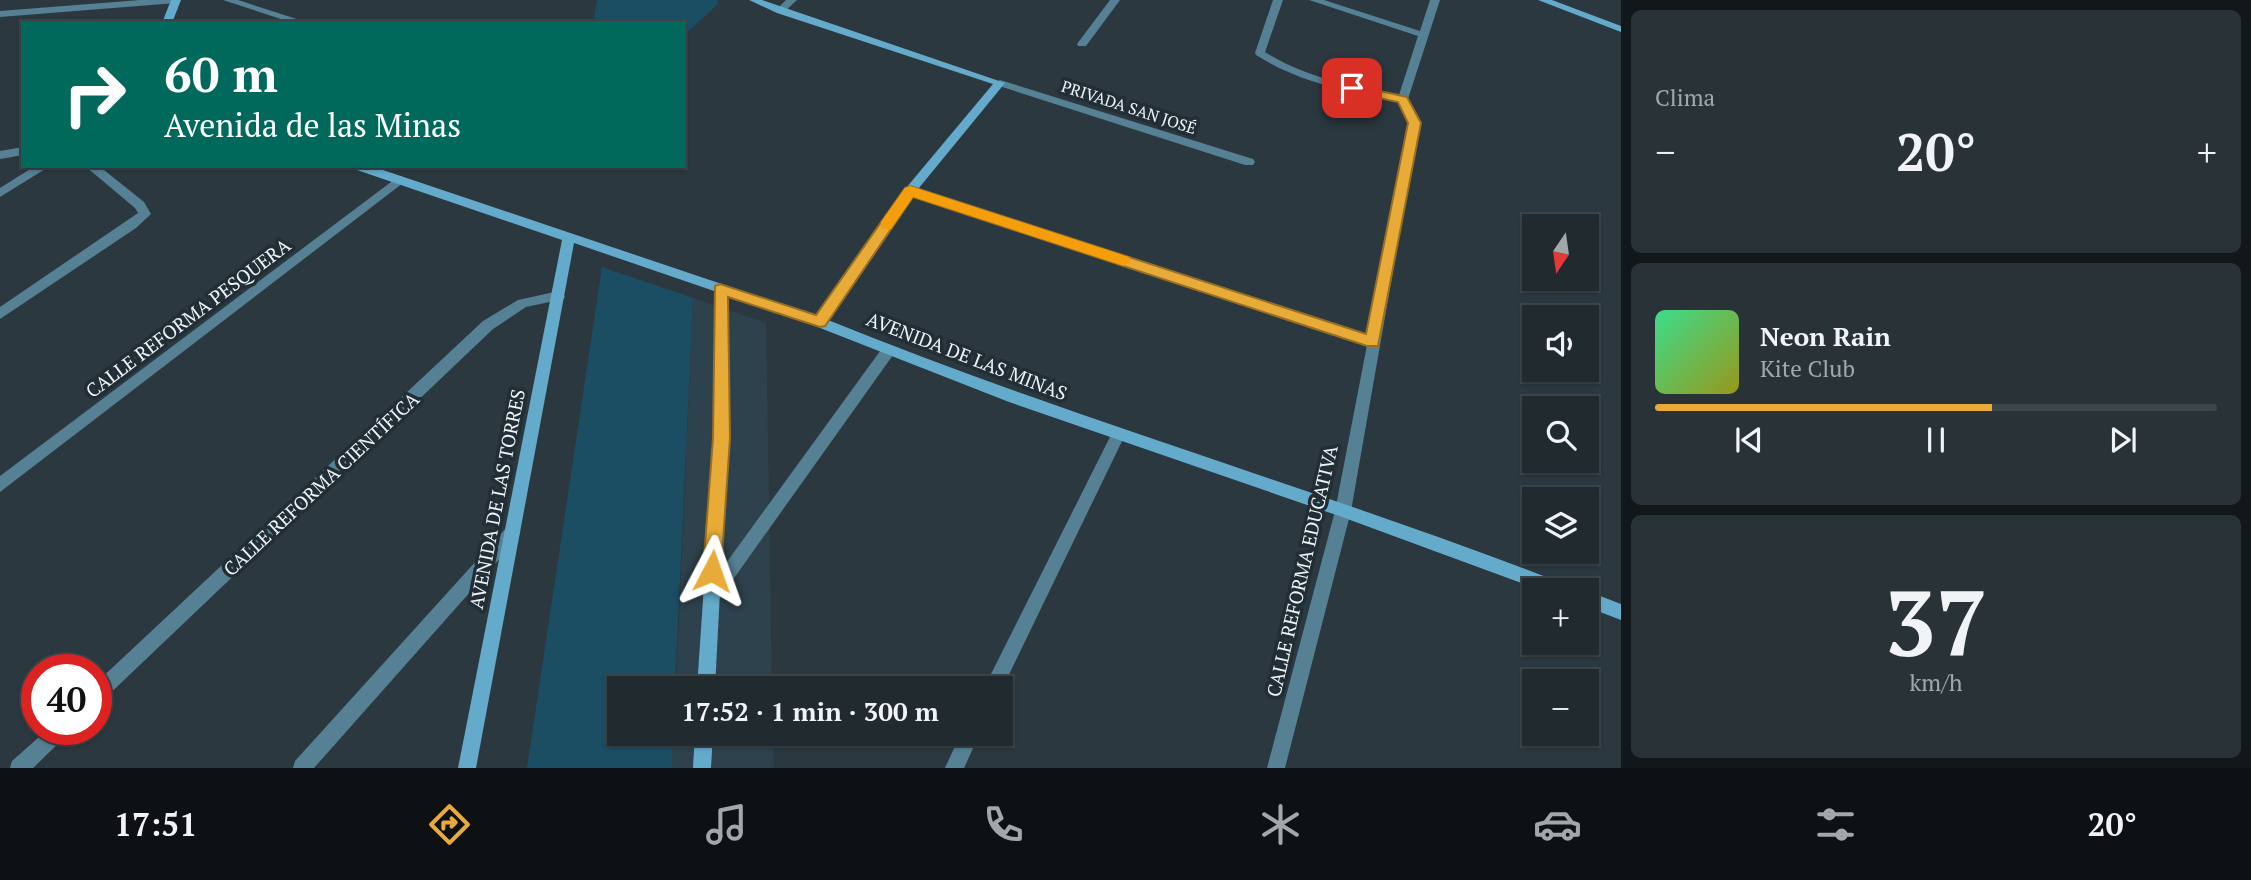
<!DOCTYPE html>
<html lang="es">
<meta charset="utf-8">
<style>
:root{--surface:#202a2f;--page:#283237;--text:#f1f3f6;--muted:#a2a7aa;--line:#3d464b;--accent:#e9ab38}
body{margin:0;font-family:"PT Serif",serif;background:var(--page);color:var(--text);height:100vh;display:flex;flex-direction:column;font-size:26px;white-space:nowrap}
*{box-sizing:border-box;margin:0}
p{font-size:23px;color:var(--muted)}
.icon{flex:none;width:38px;height:38px;fill:none;stroke:currentColor;stroke-width:2;stroke-linecap:round;stroke-linejoin:round}
.map{position:relative;flex:1;overflow:hidden}
.drawer{display:flex;flex-direction:column;gap:10px;padding:10px;background:#12171a;width:630px}
.drawer>*{flex:none}
.top-card{position:absolute;left:21px;top:21px;width:665px;height:147px;border-radius:0px;box-shadow:0 2px 5px #0004,0 0 0 2px var(--line);background:#00695c;color:#fff;overflow:hidden}
.needle{width:46px;rotate:193deg}
.controls{position:absolute;left:1522px;top:214px;display:grid;gap:14px}
.controls a{display:grid;place-items:center;width:77px;height:77px;border-radius:0px;background:var(--surface);box-shadow:0 2px 5px #0004,0 0 0 2px var(--line);font-size:35px}
.speed{position:absolute;left:21px;top:654px;display:flex;gap:14px;font-size:35px;font-weight:700;text-align:center}
.speed>*{display:grid;place-content:center;width:91px;height:91px;border-radius:50%;background:var(--surface);box-shadow:0 2px 5px #0004,0 0 0 2px var(--line);line-height:1}
.speed .limit{border:10px solid #d22;background:#fff;color:#111}
.pin{position:absolute;display:grid;place-items:center;width:60px;height:60px;color:#fff;margin:-30px;border-radius:14px;box-shadow:0 4px 10px #0006}
.me{position:absolute;width:77px;margin:-38px;rotate:4deg;stroke-linejoin:round;filter:drop-shadow(0 0 5px #0008)}
.turn{display:flex;align-items:center;gap:24px;height:147px;padding:0 28px;font-size:32px}
.turn .icon{width:91px;height:91px;stroke-width:2.5}
.turn b{display:block;font-size:49px;line-height:60px}
.big{font-size:52px;font-weight:800;line-height:1.1}
.drawer .widget{flex:1;display:flex;flex-direction:column;justify-content:center;gap:10px;min-width:0;padding:0 24px;border-radius:10px;background:var(--page)}
.drawer .dial{align-items:center;gap:0}
.dial b{font-size:91px;line-height:1}
.song{display:flex;align-items:center;gap:21px}
.cover{width:84px;height:84px;border-radius:10px;background:linear-gradient(135deg,hsl(150 70% 55%),hsl(60 70% 35%))}
.played{height:7px;border-radius:4px;background:linear-gradient(90deg,var(--accent) 60%,var(--line) 60%)}
.keys{display:flex;justify-content:space-around;direction:ltr}
.heat{display:flex;justify-content:space-between;align-items:center;font-size:38px;direction:ltr}
.trip{position:absolute;left:607px;top:676px;width:406px;height:70px;border-radius:0px;background:var(--surface);box-shadow:0 2px 5px #0004,0 0 0 2px var(--line);font-weight:800;line-height:70px;text-align:center}
.tab-bar{display:flex;height:112px;justify-content:space-around;align-items:center;background:#0d1113;color:var(--muted)}
.tab-bar .icon{width:49px;height:49px}
.tab-bar .on{color:var(--accent)}
.tab-bar b{font-size:32px;color:var(--text)}
main{display:flex;flex:1;min-height:0}
.map>svg:first-child{display:block}
.built{fill:#2d424c}
.green{fill:#1c4e63}
.lines{fill:none;stroke-linecap:round;stroke-linejoin:round}
.street{fill:#568194;fill-rule:evenodd}
.secondary{fill:#64aaca;fill-rule:evenodd}
.route{fill:#e9ab38;stroke:#976f24;stroke-width:2}
.slow{fill:#f59e0b}
.labels{text-anchor:middle;stroke-width:7;stroke-linejoin:round;paint-order:stroke}
.far-street-label{font-size:16px;fill:#ecf4f9;stroke:#212e35}
.street-label{font-size:19px;fill:#ecf4f9;stroke:#212e35}
</style>
<main>
<div class="map">
<svg width="1621" height="768" viewBox="0 0 1621 768">
<rect width="100%" height="100%" fill="#2b383f"/>
<!-- built -->
<g class="built">
<polygon points="693,298 766,323 772,688 676,688"/>
<polygon points="673,733 773,733 774,768 672,768"/>
</g>
<!-- green -->
<g class="green">
<polygon points="597,0 717,0 718,4 684,35 684,23 593,23"/>
<polygon points="602,267 693,298 675,688 620,688 620,733 673,733 672,768 527,768"/>
</g>
<g class="lines">
<!-- street -->
<g class="street">
<polygon points="140,0 181,0 176,3 0,17 0,11"/>
<polygon points="223,0 238,0 309,23 293,23"/>
<polygon points="786,0 797,0 783,13 777,13 777,9"/>
<polygon points="1110,0 1120,0 1086,46 1078,46 1077,44"/>
<path d="M1273,0h10l-18,52c41,26 87,34 134,43l19,-59 -109,-36h15l96,31 10,-31h10l-32,99 11,24 -68,388 -66,257h-18l68,-257 32,-166 -461,-151 -2,-3 6,-4 4,1 454,148 41,-213 -10,-22c-50,-9 -99,-18 -143,-46l-1,-2z"/>
<polygon points="1000,80 1253,159 1255,162 1253,165 1245,165 996,85 995,83"/>
<polygon points="23,147 23,155 0,159 0,151"/>
<polygon points="35,166 50,166 0,197 0,188"/>
<polygon points="85,166 99,166 144,202 151,214 136,228 0,319 0,307 138,213 135,208"/>
<polygon points="399,176 403,177 403,183 0,492 0,476"/>
<polygon points="559,291 565,296 564,299 526,307 493,329 102,701 96,704 96,683 483,321 518,300"/>
<polygon points="888,346 895,351 893,355 717,602 711,605 705,602 703,597 705,592 883,347"/>
<polygon points="1118,429 1123,431 1125,435 1001,691 1001,688 984,688 1113,431"/>
<polygon points="512,526 518,528 520,533 518,538 314,768 293,768 295,761 506,528"/>
<polygon points="47,730 69,730 66,736 33,768 10,768 12,761"/>
<polygon points="961,733 980,733 964,768 945,768"/>
</g>
<!-- secondary -->
<g class="secondary">
<polygon points="171,0 181,0 172,23 162,23"/>
<path d="M749,0h13l243,83 -91,111 -86,126c243,99 495,170 739,265l2,5h-29l-198,-73 -333,-115 -194,-76 -88,-31 1,143 -13,250h-18l17,-250v-147l-140,-48 -98,525h-18l104,-528 -208,-71 -2,-3h19l446,150 89,-128 87,-104 -216,-71z"/>
<polygon points="1538,0 1552,0 1621,26 1621,32"/>
<polygon points="1587,591 1621,604 1621,620 1587,607"/>
<polygon points="695,733 713,733 711,768 693,768"/>
</g>
</g>
<!-- route -->
<polygon class="route" points="1352,85 1407,97 1421,123 1378,346 1367,346 913,197 825,326 820,327 728,297 730,438 721,571 718,577 712,580 705,577 703,571 713,438 715,286 720,284 816,315 905,188 910,186 1366,334 1408,123 1398,102 1347,91 1347,86"/>
<!-- slow -->
<polygon class="slow" points="910,186 1129,257 1131,261 1124,266 913,197 891,229 881,229 881,222 905,188"/>
<g class="labels">
<!-- far-street labels -->
<g class="far-street-label">
<text transform="translate(1129 107) rotate(18)" y="6">PRIVADA SAN JOSÉ</text>
</g>
<!-- street labels -->
<g class="street-label">
<text transform="translate(188 318) rotate(-37)" y="7">CALLE REFORMA PESQUERA</text>
<text transform="translate(967 356) rotate(21)" y="7">AVENIDA DE LAS MINAS</text>
<text transform="translate(321 484) rotate(-43)" y="7">CALLE REFORMA CIENTÍFICA</text>
<text transform="translate(497 499) rotate(-79)" y="7">AVENIDA DE LAS TORRES</text>
<text transform="translate(1302 571) rotate(-77)" y="7">CALLE REFORMA EDUCATIVA</text>
</g>
</g>
</svg>
<div class="controls">
<a><svg class="needle" viewBox="-14 -14 28 28"><path d="M0-13l5 13h-10z" fill="#e53935"/><path d="M0 13l5-13h-10z" fill="#a2a7aa"/></svg></a>
<a><svg class="icon" aria-label="sound" viewBox="0 0 24 24"><path d="M4 9h4l5-4v14l-5-4H4zM17 9q2 3 0 6"/></svg></a>
<a><svg class="icon" aria-label="search" viewBox="0 0 24 24"><circle cx="10" cy="10" r="6"/><path d="M15 15l6 6"/></svg></a>
<a><svg class="icon" aria-label="layers" viewBox="0 0 24 24"><path d="M12 4l9 5-9 5-9-5zM3 14l9 5 9-5"/></svg></a>
<a>+</a>
<a>−</a>
</div>
<div class="speed"><div class="limit">40</div></div>
<div class="pin" style="left:1352px;top:88px;background:#d93025"><svg class="icon" aria-label="arrive" viewBox="0 0 24 24"><path d="M6 21V4h12l-3 4 3 4H6"/></svg></div>
<svg class="me" style="left:712px;top:571px" viewBox="-20 -20 40 40"><path d="M0-17L14 15 0 8-14 15z" fill="#e9ab38" stroke="#fff" stroke-width="4"/></svg>
<div class="trip">17:52 · 1 min · 300 m</div>
<div class="top-card">
<div class="turn"><svg class="icon" aria-label="right" viewBox="0 0 24 24"><path d="M7 20v-9h11M14 6l5 5-5 5"/></svg><div><b>60 m</b>Avenida de las Minas</div></div>
</div>
</div>
<section class="drawer">
<div class="widget"><p>Clima</p>
<div class="heat"><a>−</a><b class="big">20°</b><a>+</a></div>
</div>
<div class="widget">
<div class="song"><i class="cover"></i><div><b>Neon Rain</b><p>Kite Club</p></div></div>
<div class="played"></div>
<div class="keys"><svg class="icon" aria-label="previous" viewBox="0 0 24 24"><path d="M18 5L8 12l10 7zM5 5v14"/></svg><svg class="icon" aria-label="pause" viewBox="0 0 24 24"><path d="M8 5v14M16 5v14"/></svg><svg class="icon" aria-label="next" viewBox="0 0 24 24"><path d="M6 5l10 7-10 7zM19 5v14"/></svg></div>
</div>
<div class="widget dial"><b>37</b><p>km/h</p></div>
</section>
</main>
<nav class="tab-bar">
<b>17:51</b>
<svg class="icon on" aria-label="directions" viewBox="0 0 24 24"><path d="M12 3l9 9-9 9-9-9zM9 14v-3h6M13 9l2 2-2 2"/></svg>
<svg class="icon" aria-label="music" viewBox="0 0 24 24"><path d="M9 18V5l10-2v13"/><circle cx="6" cy="18" r="3"/><circle cx="16" cy="16" r="3"/></svg>
<svg class="icon" aria-label="phone" viewBox="0 0 24 24"><path d="M5 4h4l2 5-3 2q2 4 5 5l2-3 5 2v4C11 20 4 13 5 4z"/></svg>
<svg class="icon" aria-label="climate" viewBox="0 0 24 24"><path d="M12 3v18M4 7l16 10M4 17L20 7"/></svg>
<svg class="icon" aria-label="car" viewBox="0 0 24 24"><path d="M5 17H2v-5l4-1 3-4h7l3 4 3 1v5h-3M9 17h6M6 11h13"/><circle cx="7" cy="17" r="2"/><circle cx="17" cy="17" r="2"/></svg>
<svg class="icon" aria-label="filters" viewBox="0 0 24 24"><path d="M4 7h16M4 17h16"/><circle cx="9" cy="7" r="2"/><circle cx="15" cy="17" r="2"/></svg>
<b>20°</b>
</nav>
